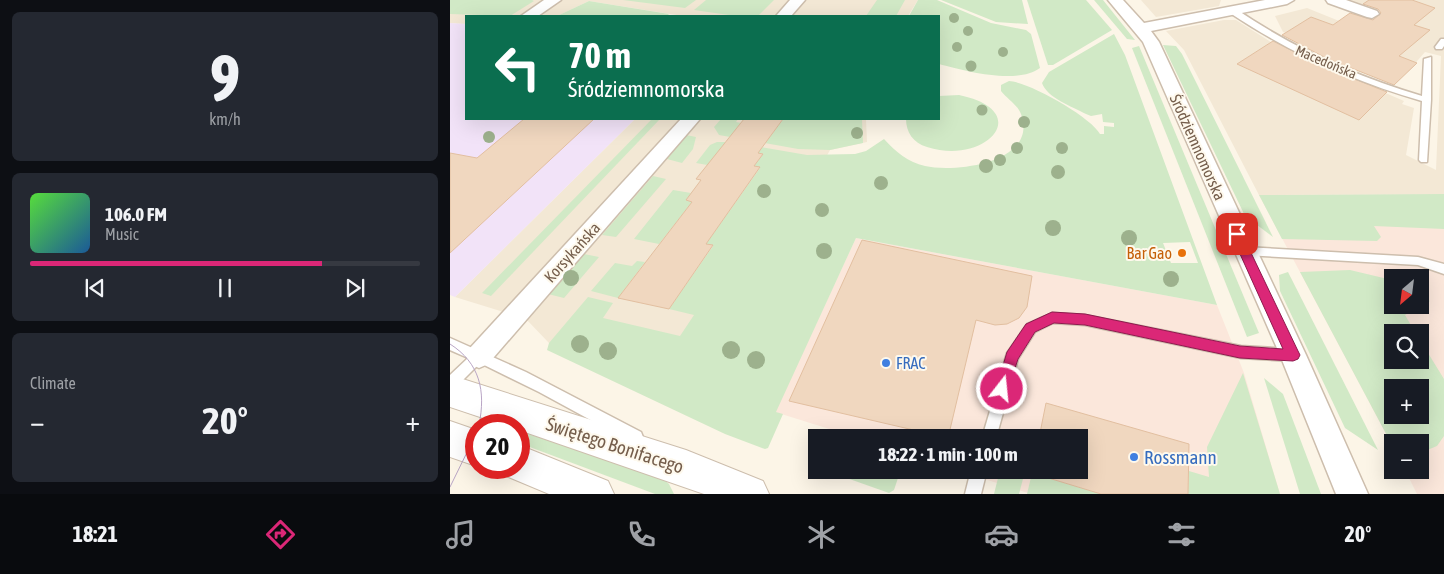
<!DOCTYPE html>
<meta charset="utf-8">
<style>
:root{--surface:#171b24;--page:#242831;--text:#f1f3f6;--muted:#9ea1a6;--line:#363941;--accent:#db2777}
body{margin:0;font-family:"Asap Condensed",sans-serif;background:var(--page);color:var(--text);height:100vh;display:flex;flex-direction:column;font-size:19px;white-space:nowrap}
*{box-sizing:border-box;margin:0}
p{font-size:16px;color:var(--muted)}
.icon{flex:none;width:28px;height:28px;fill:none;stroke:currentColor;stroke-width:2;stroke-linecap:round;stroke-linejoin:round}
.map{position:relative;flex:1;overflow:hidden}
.drawer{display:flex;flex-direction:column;gap:12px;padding:12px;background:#0d0f14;width:450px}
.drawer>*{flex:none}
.banner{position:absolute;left:15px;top:15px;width:475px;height:105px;border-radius:0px;box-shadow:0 5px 20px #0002;background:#0b6e4f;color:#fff;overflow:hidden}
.needle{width:32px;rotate:208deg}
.controls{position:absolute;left:934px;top:269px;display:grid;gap:10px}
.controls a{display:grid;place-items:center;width:45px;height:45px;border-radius:0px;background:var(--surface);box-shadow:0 5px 20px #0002;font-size:25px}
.speed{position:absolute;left:15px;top:414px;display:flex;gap:10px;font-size:25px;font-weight:700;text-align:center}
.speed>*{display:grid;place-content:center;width:65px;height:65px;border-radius:50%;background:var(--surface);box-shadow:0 5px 20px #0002;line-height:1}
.speed .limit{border:8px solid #d22;background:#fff;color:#111}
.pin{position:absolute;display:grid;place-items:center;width:42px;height:42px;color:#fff;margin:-21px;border-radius:10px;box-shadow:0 2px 8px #0006}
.me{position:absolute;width:55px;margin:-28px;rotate:16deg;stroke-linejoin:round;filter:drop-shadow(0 0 4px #0008)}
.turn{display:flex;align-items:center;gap:18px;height:105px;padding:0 20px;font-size:22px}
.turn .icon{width:65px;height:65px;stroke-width:2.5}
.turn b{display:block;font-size:35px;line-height:42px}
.big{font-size:38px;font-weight:700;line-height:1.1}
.drawer .tile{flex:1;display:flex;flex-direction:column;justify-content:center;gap:8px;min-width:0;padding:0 18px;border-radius:8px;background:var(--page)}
.drawer .dial{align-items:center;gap:0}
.dial b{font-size:65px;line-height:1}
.song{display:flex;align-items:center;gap:15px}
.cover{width:60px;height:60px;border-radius:8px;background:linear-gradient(135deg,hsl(110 70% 55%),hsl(210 70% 35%))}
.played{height:5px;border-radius:2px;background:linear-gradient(90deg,var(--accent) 75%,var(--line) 75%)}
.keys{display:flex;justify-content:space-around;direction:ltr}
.heat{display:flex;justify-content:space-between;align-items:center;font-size:28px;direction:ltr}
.trip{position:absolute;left:358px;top:429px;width:280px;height:50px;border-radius:0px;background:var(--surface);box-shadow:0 5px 20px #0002;font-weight:700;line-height:50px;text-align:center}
.dock{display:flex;height:80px;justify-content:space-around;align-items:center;background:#090b0e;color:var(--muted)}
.dock .icon{width:35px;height:35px}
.dock .active{color:var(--accent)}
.dock b{font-size:22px;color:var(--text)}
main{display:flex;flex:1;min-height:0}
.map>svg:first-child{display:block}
.residential{fill:#f3e8d5}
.commercial{fill:#fbe7db;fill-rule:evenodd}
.education{fill:#f2e3f8}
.green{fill:#d1e9c6;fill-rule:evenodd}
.building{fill:#f0d7bf;stroke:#e2bfa0}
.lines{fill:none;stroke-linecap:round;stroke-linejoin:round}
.service-casing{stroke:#cdbead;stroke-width:3}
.minor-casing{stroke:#cdbead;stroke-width:3}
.tertiary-casing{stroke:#cdbead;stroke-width:2}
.service{fill:#fff;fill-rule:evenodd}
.minor{fill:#fff;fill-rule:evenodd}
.tertiary{fill:#fff;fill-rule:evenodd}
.tram{stroke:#b9a5c5;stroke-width:1}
.tree{fill:#9db18d}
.route{fill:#db2777;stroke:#8e194d}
.food-dot{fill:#e8710a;stroke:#fef9ed;stroke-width:2}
.shop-dot{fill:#3f7fe0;stroke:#fef9ed;stroke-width:2}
.labels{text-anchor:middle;stroke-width:4;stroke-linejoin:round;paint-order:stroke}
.far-street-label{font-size:14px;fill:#755e4c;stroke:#fef9ed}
.street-label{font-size:16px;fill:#755e4c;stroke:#fef9ed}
.food-label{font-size:16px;fill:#c56008;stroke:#fef9ed;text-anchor:end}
.shop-label{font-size:16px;fill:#366cbe;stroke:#fef9ed;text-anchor:start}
.near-street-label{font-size:19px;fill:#755e4c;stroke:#fef9ed}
.near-shop-label{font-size:19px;fill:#366cbe;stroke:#fef9ed;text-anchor:start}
</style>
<main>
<section class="drawer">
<div class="tile dial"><b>9</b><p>km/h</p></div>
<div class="tile">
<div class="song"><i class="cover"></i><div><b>106.0 FM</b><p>Music</p></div></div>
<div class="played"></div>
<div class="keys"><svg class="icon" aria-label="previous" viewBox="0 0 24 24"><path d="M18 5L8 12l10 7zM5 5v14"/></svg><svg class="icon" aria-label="pause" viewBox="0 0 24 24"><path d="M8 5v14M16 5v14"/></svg><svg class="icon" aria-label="next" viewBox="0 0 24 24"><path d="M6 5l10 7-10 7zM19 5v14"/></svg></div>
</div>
<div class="tile"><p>Climate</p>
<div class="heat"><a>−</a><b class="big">20°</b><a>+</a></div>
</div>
</section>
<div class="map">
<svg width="994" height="494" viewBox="0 0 994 494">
<rect width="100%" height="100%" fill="#fcf5e7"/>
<!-- residential -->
<g class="residential">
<polygon points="0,0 468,0 458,16 233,16 139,1 107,16 16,16 16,24 0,23"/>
<polygon points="691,0 771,0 769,6 706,17"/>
<polygon points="896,0 994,0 994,194 809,195 734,50 716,31 774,20 786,20 827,46 954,101 952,104 964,108 956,155 986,170 991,56 975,52 961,68 932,73 833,32 825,16 857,8 914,31 943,14"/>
<polygon points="185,119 416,119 417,142 380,150 340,224 325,412 99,343 76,319 5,297"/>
</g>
<!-- commercial -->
<g class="commercial">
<path d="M994,194v300h-27l-12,-24h15v-28h-28v3l-133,-250zM942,278h28v27h-28zM942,332h28v28h-28zM942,388h28v27h-28z"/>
<polygon points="406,238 767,305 794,373 830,494 581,494 506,470 629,470 629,438 405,437 325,412"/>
</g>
<!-- education -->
<polygon class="education" points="0,23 16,24 16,119 185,119 5,297 0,295"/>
<!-- green -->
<g class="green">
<polygon points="0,0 82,0 84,1 60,16 0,14"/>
<polygon points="173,0 246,0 235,8"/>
<polygon points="256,0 324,0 308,16 286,16 244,10"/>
<polygon points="427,0 455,0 446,16 416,16"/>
<path d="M468,0h19l54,23 35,7 5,4 9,34c-23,17 -75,3 -101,-4v-48h-30z"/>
<polygon points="491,0 572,0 578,24 546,22"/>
<polygon points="577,0 636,0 662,30 603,65 598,65"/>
<polygon points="644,0 653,0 685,40 677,39"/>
<polygon points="139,1 219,14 217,16 107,16"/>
<path d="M664,34l11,21 92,250 -361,-67 -80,174 7,2 -15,34 -3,1 -40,-15 -178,-84 2,-7 39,-46 25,6 -10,15 77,18 14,-21 -25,-6 44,-63 -7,-2 54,-76 -6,-2 9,-12 -50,12 -17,-3 14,-18 7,-3h14l76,13 48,-1 11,-3 18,-12c12,13 24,23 41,27 30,7 114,-3 96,-52 -4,-10 -14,-15 -20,-23v-6l8,-4c20,1 82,36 91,53h4v-8l10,1v-4l-11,-1 -1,-8 -11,2 -5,-2c-13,-7 -39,-16 -44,-31l7,-11zM740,242l8,21h-27l-8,-20z"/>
<polygon points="713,45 726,46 732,54 823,237 795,216"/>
<polygon points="689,46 809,333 797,337 682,48"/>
<path d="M509,95c77,16 27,71 -32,52 -14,-4 -21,-15 -21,-28h33v-23z"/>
<polygon points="202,119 210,119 41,296 32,293"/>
<polygon points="271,119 288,119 286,122 291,123 283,133 318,139 333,119 412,119 413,143 380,150 348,149 269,135 264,127"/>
<polygon points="236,135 246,137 243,149 232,163 217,159"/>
<polygon points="203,176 216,179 166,237 152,235"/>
<polygon points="223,190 241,193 236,200 242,202 209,244 184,239"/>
<polygon points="994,194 994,229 924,226 931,237 927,241 832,239 809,195"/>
<polygon points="134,254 149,257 114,298 98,294"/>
<polygon points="187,261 195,262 168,298 141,291 165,263 182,266"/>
<path d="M900,270l42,10v25h28v-10l10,6 -25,14 10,17h-23v28h28v-20l24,39v57l-7,10 -17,7v-11h-28v3l-92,-173zM942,388h28v27h-28z"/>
<polygon points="838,272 928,450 895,428 830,291 829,275"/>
<polygon points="793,373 830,494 738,494 739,471 759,477 757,447"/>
<polygon points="814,378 833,394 871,494 850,494"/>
<polygon points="69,431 212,478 219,484 224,494 205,494 69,443"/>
<polygon points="374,470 447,470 449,475 444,490 439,493"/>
<polygon points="550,470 559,470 574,475 569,494 544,494"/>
<polygon points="582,473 651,494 577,494"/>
</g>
<!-- building -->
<g class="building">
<polygon points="919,0 962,0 985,8 964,25 980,30 949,56 967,63 944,85 876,58 832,35 861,17 883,25 900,13 923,20 931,13 928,9 913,4"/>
<polygon points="823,41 872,66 937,92 909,120 787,64"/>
<polygon points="74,119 144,119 0,253 0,153 27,158"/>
<polygon points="294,119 333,119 308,153 313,154 304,166 310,167 256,244 263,245 219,309 168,298 242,202 236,200 251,180 246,179"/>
<polygon points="412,240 582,276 577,307 569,318 557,324 545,325 526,320 498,438 339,401"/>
<polygon points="596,403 739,444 738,494 651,494 582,473 582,470 629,470 629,438 589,438"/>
</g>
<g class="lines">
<defs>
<g id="service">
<path d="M780,9h6c57,39 119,67 186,87l2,-37 7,-2v43l-4,62h-6l-2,-2 3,-59c-69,-20 -132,-48 -192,-88z"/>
<polygon points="991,39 994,39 994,46 992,49 986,49 985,47"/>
<polygon points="795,247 968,257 994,264 994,274 968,265 795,255 791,254 789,251 791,248"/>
<polygon points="602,313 635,315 791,346 843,349 848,351 850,355 848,359 843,361 791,358 635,325 603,323 585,332 568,359 546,438 532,438 557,353 577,324"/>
<polygon points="0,338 76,372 191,432 193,437 191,442 186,444 181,442 89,392 30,363 5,388 0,390 0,375 18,358 0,350"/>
<polygon points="521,470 537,470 531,494 515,494"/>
</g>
<g id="minor">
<polygon points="94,0 111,0 88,16 71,16"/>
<polygon points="340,0 355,0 341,16 326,16"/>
<polygon points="658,0 673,0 694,23 815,0 844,0 837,4 701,31 709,42 856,355 918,494 886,494 830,355 693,42"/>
<polygon points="876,0 896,0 927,11 929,14 922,18 917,17 878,3"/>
<polygon points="231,119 250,119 38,364 29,368 20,364 16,356 20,348"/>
</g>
<g id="tertiary">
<polygon points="0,375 236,450 313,481 319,494 254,494 69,430 69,425 54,425 0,407"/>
<polygon points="0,421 26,430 26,466 0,457"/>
<polygon points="69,445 158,481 164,494 99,494 56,476 53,468 69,468"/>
</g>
</defs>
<!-- service casing -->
<use href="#service" class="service-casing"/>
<!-- minor casing -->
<use href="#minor" class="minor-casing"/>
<!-- tertiary casing -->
<use href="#tertiary" class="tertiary-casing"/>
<!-- service -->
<use href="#service" class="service"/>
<!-- minor -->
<use href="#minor" class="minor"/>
<!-- tertiary -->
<use href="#tertiary" class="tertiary"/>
<!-- tram -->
<g class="tram">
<path d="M0,344c30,19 36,47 29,81"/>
<polyline points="0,487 26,434"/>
</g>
</g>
<!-- trees -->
<g class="tree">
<circle cx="504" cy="18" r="5"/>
<circle cx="518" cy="31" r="5"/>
<circle cx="507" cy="47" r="5"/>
<circle cx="553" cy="52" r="5"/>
<circle cx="521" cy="66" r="5.5"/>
<circle cx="532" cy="110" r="5.5"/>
<circle cx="574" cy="122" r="6"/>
<circle cx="407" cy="133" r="6"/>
<circle cx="39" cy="137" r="6"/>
<circle cx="567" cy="148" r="6"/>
<circle cx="612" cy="148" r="6"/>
<circle cx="550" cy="160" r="6"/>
<circle cx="536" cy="166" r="7"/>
<circle cx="608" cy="172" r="7"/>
<circle cx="431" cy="183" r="7"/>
<circle cx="314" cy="191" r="7"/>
<circle cx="372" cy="210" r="7"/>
<circle cx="603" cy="228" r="8"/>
<circle cx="679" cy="238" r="8"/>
<circle cx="374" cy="251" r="8"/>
<circle cx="121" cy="278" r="8"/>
<circle cx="721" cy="279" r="8"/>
<circle cx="130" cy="344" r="9"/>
<circle cx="281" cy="350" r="9"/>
<circle cx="158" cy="351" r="9"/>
<circle cx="306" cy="360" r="9"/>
</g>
<!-- route -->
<polygon class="route" points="787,230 792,234 848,351 850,355 848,359 843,361 790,358 635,325 604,323 585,332 568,359 557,393 552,395 548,393 546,389 557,352 576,324 602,312 635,314 790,346 833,349 781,234"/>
<!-- markers -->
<circle class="food-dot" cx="732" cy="253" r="5"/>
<g class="shop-dot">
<circle cx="436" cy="363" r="5"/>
<circle cx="684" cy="457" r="5"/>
</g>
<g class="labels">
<!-- far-street labels -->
<g class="far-street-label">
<text transform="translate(876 62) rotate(23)" y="5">Macedońska</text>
</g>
<!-- street labels -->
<g class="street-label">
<text transform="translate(748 147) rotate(66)" y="6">Śródziemnomorska</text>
<text transform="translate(122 252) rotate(-48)" y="6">Korsykańska</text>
</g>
<!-- food labels -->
<g class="food-label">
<text x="722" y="259">Bar Gao</text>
</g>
<!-- shop labels -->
<g class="shop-label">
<text x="446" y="369">FRAC</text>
</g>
<!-- near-street labels -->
<g class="near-street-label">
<text transform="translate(165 445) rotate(18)" y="7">Świętego Bonifacego</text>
</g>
<!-- near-shop labels -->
<g class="near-shop-label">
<text x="694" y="464">Rossmann</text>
</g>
</g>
</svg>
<div class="controls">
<a><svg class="needle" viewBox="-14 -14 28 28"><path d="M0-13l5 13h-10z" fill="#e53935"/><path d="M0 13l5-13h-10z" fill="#9ea1a6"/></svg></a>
<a><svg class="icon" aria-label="search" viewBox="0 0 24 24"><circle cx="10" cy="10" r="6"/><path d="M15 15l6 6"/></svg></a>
<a>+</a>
<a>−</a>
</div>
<div class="speed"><div class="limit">20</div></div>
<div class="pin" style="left:787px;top:234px;background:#d93025"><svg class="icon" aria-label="arrive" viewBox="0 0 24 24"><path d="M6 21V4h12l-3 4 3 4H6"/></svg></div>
<svg class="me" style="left:552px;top:389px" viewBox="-20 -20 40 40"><circle r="17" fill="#db2777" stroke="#fff" stroke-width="3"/><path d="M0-11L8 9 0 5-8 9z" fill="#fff"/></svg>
<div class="trip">18:22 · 1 min · 100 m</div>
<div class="banner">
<div class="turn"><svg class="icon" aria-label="left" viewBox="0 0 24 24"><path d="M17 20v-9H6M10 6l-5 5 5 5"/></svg><div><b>70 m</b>Śródziemnomorska</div></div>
</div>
</div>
</main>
<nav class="dock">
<b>18:21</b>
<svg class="icon active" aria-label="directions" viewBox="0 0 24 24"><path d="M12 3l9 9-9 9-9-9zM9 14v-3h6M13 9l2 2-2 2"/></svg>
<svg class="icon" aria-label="music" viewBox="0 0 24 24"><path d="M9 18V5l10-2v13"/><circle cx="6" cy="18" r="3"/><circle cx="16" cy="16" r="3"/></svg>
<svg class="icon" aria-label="phone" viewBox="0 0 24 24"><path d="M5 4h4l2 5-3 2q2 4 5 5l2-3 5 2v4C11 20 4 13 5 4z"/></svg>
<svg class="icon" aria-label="climate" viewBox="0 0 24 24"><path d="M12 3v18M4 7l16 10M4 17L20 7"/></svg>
<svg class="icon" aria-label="car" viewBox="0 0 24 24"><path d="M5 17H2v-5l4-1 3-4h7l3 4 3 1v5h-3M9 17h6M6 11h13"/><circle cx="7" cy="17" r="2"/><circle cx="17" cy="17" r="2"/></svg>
<svg class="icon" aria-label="filters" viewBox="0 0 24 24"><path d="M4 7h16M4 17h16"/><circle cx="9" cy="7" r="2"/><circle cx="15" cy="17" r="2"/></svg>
<b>20°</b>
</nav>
